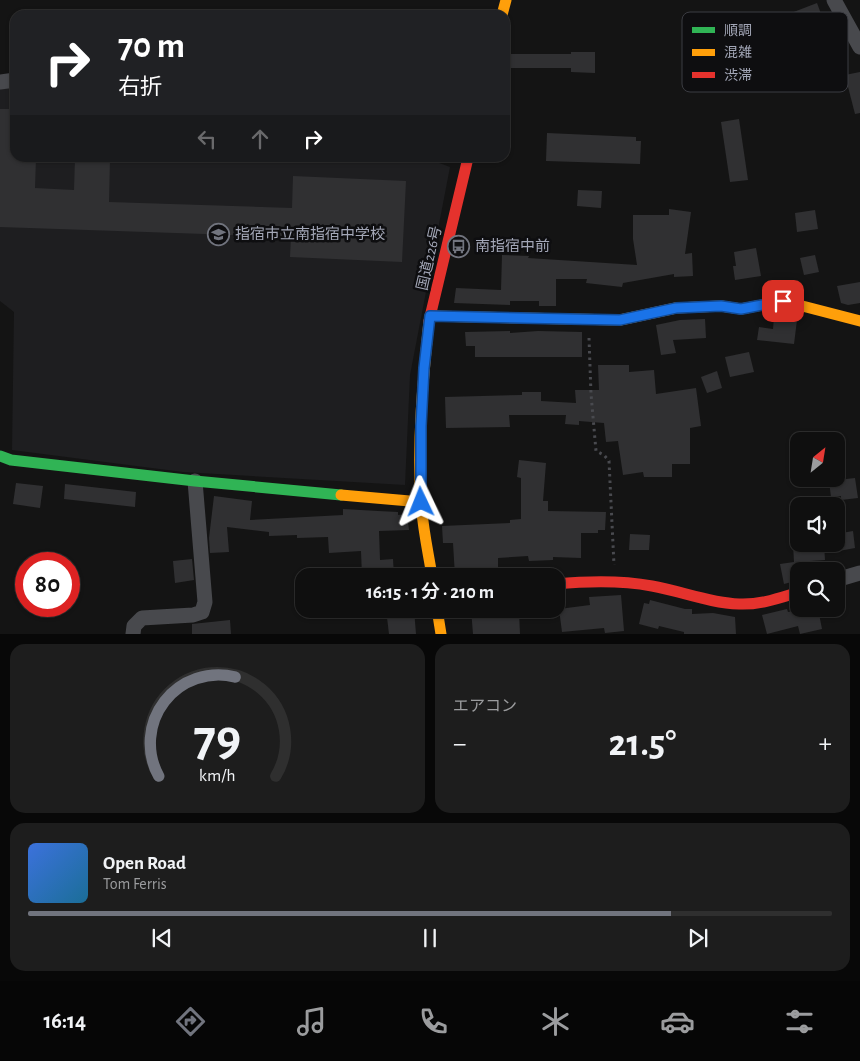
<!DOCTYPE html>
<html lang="ja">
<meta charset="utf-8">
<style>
:root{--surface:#0f0f0f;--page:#1d1d1d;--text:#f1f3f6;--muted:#9b9c9e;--line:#2f2f2f;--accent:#71747e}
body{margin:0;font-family:"Alegreya Sans","Noto Sans JP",sans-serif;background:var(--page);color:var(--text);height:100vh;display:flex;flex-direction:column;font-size:19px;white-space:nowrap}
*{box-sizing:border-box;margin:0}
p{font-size:16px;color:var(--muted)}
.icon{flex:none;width:28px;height:28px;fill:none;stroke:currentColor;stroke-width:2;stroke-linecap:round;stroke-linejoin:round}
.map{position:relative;height:634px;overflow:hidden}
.side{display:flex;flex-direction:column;gap:10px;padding:10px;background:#080808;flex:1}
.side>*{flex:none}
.guide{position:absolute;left:10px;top:10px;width:500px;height:152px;border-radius:15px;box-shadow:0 1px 4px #0004,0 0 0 1px var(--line);background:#202124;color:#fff;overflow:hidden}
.needle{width:32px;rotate:30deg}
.fabs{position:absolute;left:790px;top:432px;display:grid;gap:10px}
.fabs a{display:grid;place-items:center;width:55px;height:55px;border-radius:10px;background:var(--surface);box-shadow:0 1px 4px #0004,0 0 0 1px var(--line);font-size:25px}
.speed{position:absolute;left:15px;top:552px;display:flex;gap:10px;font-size:25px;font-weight:700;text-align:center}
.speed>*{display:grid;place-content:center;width:65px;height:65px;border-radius:50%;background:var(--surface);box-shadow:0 1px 4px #0004,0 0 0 1px var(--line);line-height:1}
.speed .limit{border:8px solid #d22;background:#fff;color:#111}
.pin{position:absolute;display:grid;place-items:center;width:42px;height:42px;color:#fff;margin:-21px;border-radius:10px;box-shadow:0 2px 8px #0006}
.me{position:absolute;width:55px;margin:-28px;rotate:358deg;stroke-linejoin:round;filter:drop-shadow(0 0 4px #0008)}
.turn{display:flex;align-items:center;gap:18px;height:105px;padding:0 25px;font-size:22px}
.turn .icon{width:65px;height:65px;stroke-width:2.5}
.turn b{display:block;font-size:35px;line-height:42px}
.lanes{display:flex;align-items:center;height:48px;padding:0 25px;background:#0003;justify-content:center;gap:25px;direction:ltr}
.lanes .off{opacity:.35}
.big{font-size:38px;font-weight:600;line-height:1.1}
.side .widget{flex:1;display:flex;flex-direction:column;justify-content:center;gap:8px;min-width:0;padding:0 18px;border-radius:15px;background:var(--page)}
.side .dial{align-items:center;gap:0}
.dial svg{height:130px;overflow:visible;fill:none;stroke:var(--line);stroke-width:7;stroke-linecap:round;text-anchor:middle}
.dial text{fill:var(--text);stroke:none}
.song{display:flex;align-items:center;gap:15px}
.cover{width:60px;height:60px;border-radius:8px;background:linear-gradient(135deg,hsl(220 70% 55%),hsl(200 70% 35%))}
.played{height:5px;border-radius:2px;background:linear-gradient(90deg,var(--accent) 80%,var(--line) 80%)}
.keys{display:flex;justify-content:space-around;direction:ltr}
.heat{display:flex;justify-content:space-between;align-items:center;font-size:28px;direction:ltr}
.side .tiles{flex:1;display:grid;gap:10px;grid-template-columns:1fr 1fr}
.widget:last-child{grid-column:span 2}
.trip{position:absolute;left:295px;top:568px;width:270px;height:50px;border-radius:15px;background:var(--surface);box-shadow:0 1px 4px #0004,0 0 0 1px var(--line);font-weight:600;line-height:50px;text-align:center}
.menu{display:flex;height:80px;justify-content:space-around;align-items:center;background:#060606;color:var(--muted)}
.menu .icon{width:35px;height:35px}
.menu .on{color:var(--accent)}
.menu b{font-size:22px;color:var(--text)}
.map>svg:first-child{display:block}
.built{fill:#1e1e20}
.building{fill:#303032}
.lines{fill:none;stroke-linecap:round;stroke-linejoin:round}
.path{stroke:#494a4f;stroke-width:3;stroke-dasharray:2.5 4;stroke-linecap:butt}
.street{stroke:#48494d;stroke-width:15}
.fast{stroke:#30b455;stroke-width:11}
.slow{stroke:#ff9f0a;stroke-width:11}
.jam{stroke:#e5322d;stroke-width:11}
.route-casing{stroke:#114b97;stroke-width:12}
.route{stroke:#1a73e8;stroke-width:9}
.labels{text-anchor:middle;stroke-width:5;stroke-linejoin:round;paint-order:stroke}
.poi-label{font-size:15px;fill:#a3a7b7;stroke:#0e0e10;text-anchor:start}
.street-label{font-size:15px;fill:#a3a7b7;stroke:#0e0e10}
.key{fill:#0e0e10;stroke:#3b3c42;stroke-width:1}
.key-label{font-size:14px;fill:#a3a7b7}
</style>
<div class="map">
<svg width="860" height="634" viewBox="0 0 860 634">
<rect width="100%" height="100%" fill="#141414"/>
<!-- built -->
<polygon class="built" points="15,87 15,158 426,158 450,167 410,375 405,485 183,472 12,450 14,312 0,301 0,89"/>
<!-- building -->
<g class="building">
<polygon points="817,3 824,22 792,35 794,41 776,46 771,28 780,26 779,22 792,17 791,13"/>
<polygon points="571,52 595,52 595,73 571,72 571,68 507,68 508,54 571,54"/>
<polygon points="860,72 860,113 855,114 845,75"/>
<polygon points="0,109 15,109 15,158 36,158 35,188 74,190 75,158 110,158 109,202 292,208 293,176 406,181 402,262 290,257 291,237 0,227"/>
<polygon points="739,119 748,180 730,182 721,122"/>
<polygon points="547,133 636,137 636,141 641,141 640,164 546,161"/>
<polygon points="578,190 602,191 601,208 577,206"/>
<polygon points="669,209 691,212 685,254 692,253 693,276 674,277 674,274 623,283 622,287 586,283 587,279 556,279 556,306 539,306 539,301 510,301 510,305 454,303 456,288 501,290 502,255 529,256 528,258 637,265 633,239 633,215 669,215"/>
<polygon points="815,210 818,229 797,232 795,213"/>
<polygon points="756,248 761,276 735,280 733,266 736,266 734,252"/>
<polygon points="815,255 819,272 804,275 800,258"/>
<polygon points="860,282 860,303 848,305 841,303 837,286"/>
<polygon points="774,317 797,320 794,344 757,340 759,327 773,329"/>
<polygon points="705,319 706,338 673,340 676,353 661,355 656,325 680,320"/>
<polygon points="510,331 510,333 538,331 582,332 582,357 475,357 475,346 466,346 465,332"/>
<polygon points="749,352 754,372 730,377 725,357"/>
<polygon points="598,365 629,365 629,372 654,370 656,394 696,388 701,426 690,428 690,464 672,464 672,477 644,477 643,472 623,475 618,441 606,442 604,423 579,421 579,425 565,424 566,415 509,415 510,427 446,428 445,397 522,395 522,392 541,392 541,401 576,403 575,390 599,390"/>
<polygon points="717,371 722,388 707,393 701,377"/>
<polygon points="519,460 546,463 543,501 548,501 548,511 606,512 605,530 598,530 598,533 581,533 581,558 553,557 553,560 529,561 528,556 498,558 498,567 485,568 485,576 455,576 453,543 443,543 442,526 510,523 510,520 521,519 521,478 517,477"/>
<polygon points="855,478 858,498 841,500 841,496 831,497 829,481"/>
<polygon points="16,483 43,486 40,508 13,504"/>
<polygon points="65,484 136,492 135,507 64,499"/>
<polygon points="214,496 252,501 250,520 343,515 343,509 378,511 398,512 398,515 407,514 409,530 379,531 380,560 393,559 394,576 362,576 361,551 329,553 328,537 297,538 297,535 269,536 269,532 227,527 229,552 210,553 209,538"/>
<polygon points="853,531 855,548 839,551 836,534"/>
<polygon points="630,534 650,535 649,550 629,550"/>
<polygon points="793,544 824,544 825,560 795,562 799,580 784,584 780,564 794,562"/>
<polygon points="192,559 194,580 175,583 173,561"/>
<polygon points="621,595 624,631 605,633 604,628 562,632 559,609 590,605 589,597"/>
<polygon points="650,600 685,609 692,609 692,614 713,613 735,617 736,634 684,634 684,632 659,626 658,629 639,624 644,603 649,604"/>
<polygon points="386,609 414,609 416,634 389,634"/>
<polygon points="471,609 489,609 490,613 519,612 520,634 473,634"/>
<polygon points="787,609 788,612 804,609 818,609 822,629 800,634 798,626 767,634 762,615"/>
<polygon points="230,620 231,634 192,634 192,624"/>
</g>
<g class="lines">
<!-- path -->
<polyline class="path" points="589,338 591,394 596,451 604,455 609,461 614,565"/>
<!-- street -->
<g class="street">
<polyline points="834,0 860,47"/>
<polyline points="0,82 15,80"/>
<polyline points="836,580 860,573"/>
<polyline points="133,634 134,626 142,618 193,615 202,612 205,602 195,481"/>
</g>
<!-- fast -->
<polyline class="fast" points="0,456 11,460 195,481 341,495"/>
<!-- slow -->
<g class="slow">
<polyline points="502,15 506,0"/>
<polyline points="430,316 620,320 676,308 721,306 741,309 783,301 860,321"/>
<path d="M429,321c-6,59 -12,120 -8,179 1,25 7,51 11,76"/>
<polyline points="341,495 421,502"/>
<polyline points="437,609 441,634"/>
</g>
<!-- jam -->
<g class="jam">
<polyline points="429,321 468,158"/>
<path d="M556,584c32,-3 64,-4 96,2 29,5 57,17 87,18 21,1 40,-6 60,-12"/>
</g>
</g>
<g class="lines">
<defs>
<polyline id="route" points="421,502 421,426 424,368 430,316 620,320 676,308 721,306 741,309 783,301"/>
</defs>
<!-- route casing -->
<use href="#route" class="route-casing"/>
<!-- route -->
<use href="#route" class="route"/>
</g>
<!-- icons -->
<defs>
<symbol id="school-ring" viewBox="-11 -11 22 22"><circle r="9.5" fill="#0e0e10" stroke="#71747e" stroke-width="1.5"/><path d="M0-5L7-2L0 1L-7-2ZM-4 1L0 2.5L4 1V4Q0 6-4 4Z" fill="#71747e"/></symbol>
<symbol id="bus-ring" viewBox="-11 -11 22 22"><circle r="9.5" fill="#0e0e10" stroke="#71747e" stroke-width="1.5"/><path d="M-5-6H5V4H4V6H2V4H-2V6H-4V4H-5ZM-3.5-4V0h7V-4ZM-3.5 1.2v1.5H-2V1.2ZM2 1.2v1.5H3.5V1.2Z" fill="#71747e"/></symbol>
</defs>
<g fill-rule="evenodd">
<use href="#school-ring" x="206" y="222" width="25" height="25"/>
<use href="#bus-ring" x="446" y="234" width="25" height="25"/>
</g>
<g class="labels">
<!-- poi labels -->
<g class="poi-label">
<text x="235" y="239">指宿市立南指宿中学校</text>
<text x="475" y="251">南指宿中前</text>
</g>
<!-- street labels -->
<g class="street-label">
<text transform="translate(429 258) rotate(-77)" y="5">国道226号</text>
</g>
</g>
<!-- legend -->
<rect x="682" y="12" width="166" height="80" rx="8" class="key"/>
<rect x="692" y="27" width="23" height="6" fill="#30b455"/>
<rect x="692" y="49" width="23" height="7" fill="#ff9f0a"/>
<rect x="692" y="72" width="23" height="6" fill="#e5322d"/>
<g class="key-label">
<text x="724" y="35">順調</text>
<text x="724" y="57">混雑</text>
<text x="724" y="80">渋滞</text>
</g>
</svg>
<div class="fabs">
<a><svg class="needle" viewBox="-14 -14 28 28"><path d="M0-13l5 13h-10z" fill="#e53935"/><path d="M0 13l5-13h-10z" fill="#9b9c9e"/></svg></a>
<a><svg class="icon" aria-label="sound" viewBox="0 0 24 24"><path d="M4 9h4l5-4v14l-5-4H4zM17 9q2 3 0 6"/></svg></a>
<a><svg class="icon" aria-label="search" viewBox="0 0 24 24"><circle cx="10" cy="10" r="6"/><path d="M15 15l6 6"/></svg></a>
</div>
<div class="speed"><div class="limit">80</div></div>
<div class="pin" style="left:783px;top:301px;background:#d93025"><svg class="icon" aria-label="arrive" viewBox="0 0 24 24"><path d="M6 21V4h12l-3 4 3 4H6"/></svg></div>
<svg class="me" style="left:421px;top:502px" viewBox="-20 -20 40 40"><path d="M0-17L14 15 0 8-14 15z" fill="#1a73e8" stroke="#fff" stroke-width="4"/></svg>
<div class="trip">16:15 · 1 分 · 210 m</div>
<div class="guide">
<div class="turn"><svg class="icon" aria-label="right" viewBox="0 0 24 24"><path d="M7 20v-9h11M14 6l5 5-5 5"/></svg><div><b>70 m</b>右折</div></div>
<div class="lanes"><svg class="icon off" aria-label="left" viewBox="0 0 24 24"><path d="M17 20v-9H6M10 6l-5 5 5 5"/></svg><svg class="icon off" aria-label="ahead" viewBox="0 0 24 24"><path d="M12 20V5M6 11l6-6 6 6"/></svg><svg class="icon" aria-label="right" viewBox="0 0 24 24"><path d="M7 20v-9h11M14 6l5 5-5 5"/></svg></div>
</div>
</div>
<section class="side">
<div class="tiles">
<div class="widget dial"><svg viewBox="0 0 100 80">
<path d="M14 69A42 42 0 1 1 86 69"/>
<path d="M14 69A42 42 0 0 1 61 8" stroke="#71747e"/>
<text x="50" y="56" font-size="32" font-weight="700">79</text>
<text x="50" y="72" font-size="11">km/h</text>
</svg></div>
<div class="widget"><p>エアコン</p>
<div class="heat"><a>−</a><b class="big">21.5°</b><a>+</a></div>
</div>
<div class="widget">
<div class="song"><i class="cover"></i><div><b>Open Road</b><p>Tom Ferris</p></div></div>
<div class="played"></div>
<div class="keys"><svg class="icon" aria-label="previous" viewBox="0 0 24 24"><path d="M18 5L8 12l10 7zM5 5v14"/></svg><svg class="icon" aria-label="pause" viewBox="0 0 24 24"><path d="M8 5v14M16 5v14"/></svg><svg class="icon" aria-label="next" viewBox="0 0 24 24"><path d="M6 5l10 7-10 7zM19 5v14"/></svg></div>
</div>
</div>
</section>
<nav class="menu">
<b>16:14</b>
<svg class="icon on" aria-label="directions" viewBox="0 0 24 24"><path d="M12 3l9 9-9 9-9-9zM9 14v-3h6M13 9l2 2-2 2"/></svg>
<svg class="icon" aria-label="music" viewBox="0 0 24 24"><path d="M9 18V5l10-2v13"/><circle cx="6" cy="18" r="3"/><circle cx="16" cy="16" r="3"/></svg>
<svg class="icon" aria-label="phone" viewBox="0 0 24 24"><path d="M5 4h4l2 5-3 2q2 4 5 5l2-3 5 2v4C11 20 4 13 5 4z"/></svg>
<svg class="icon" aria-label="climate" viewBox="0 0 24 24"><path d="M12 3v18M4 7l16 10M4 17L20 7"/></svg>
<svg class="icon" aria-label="car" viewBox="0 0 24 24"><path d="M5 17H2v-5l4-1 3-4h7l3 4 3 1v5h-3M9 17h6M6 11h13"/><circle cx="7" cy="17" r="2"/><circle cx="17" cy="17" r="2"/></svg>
<svg class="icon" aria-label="filters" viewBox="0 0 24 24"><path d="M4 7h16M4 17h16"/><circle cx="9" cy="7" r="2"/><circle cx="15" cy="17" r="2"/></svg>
</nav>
